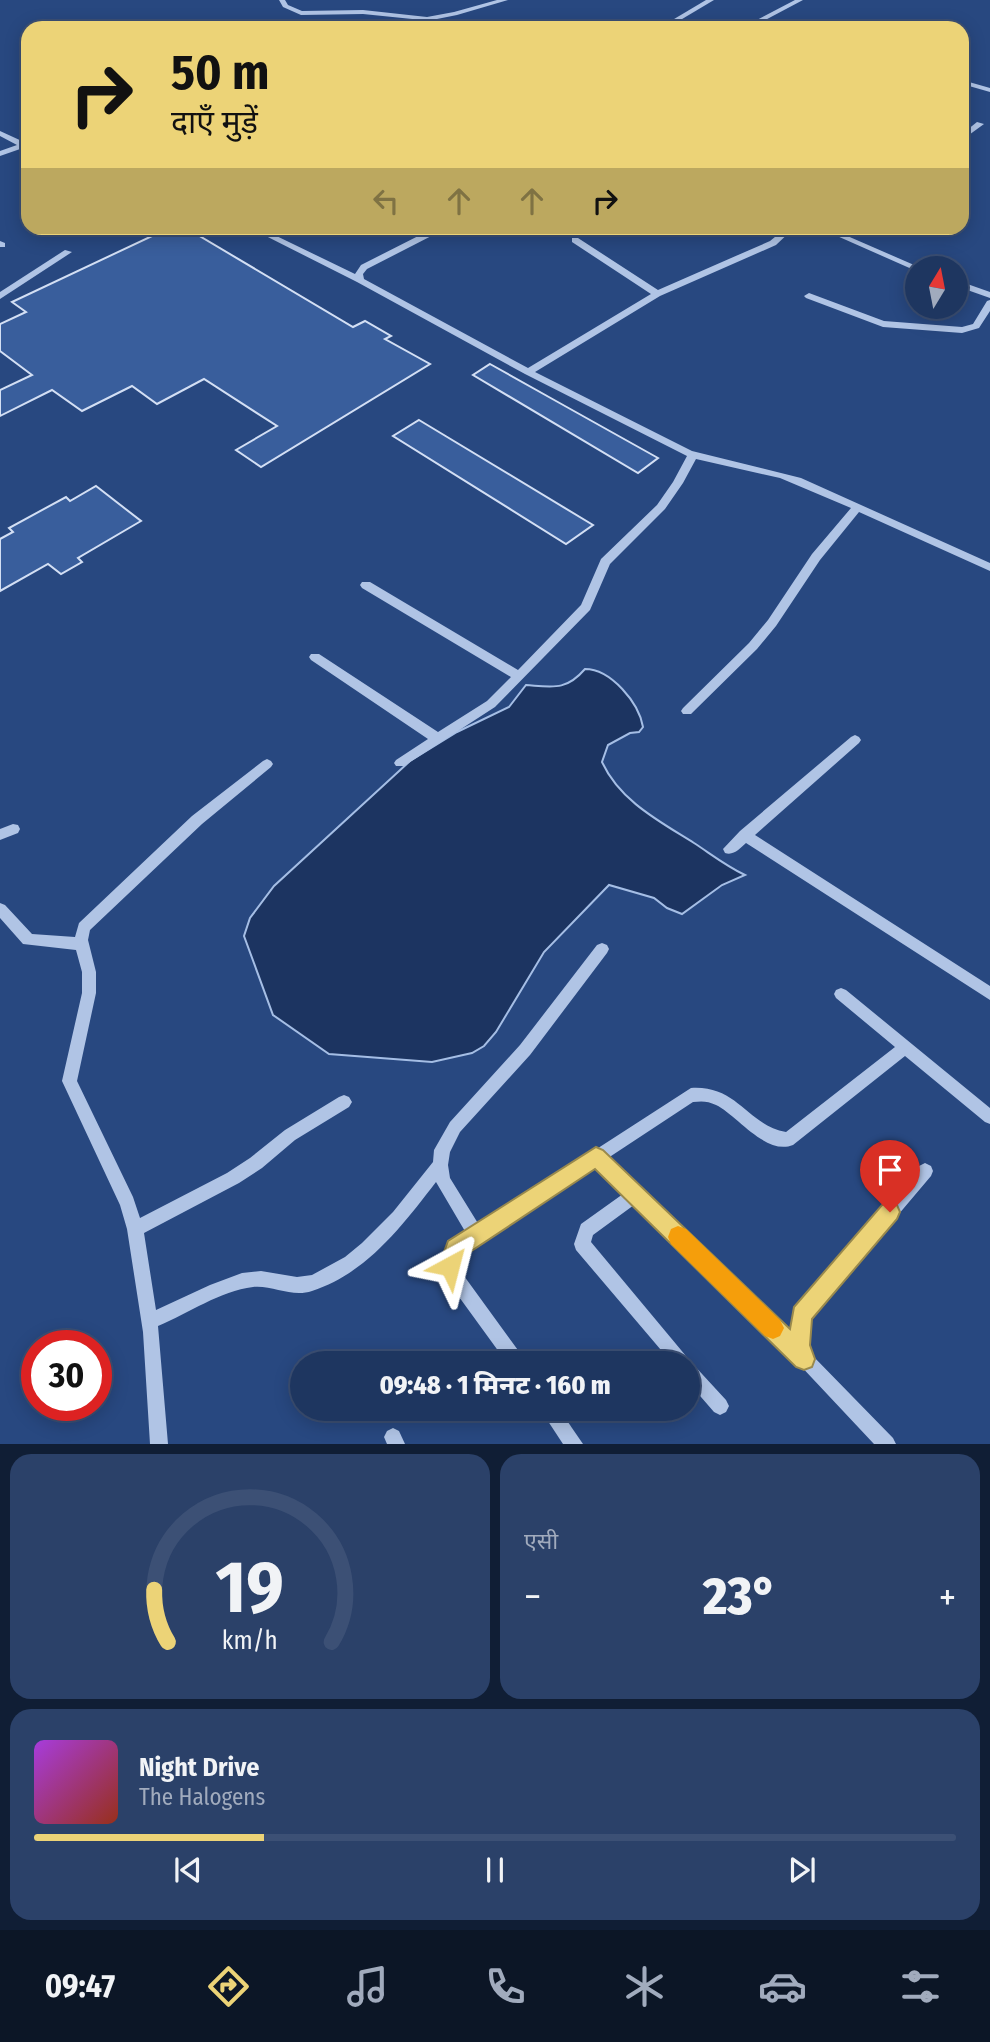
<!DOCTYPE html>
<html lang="hi">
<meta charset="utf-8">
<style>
:root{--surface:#1e3660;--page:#2b4169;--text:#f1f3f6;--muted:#a1abbd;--line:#3c5075;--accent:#ecd377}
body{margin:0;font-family:"Fira Sans Condensed","Noto Sans Devanagari",sans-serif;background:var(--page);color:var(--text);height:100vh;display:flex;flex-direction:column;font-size:26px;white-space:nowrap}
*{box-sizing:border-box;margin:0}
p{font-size:23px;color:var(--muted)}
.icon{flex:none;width:38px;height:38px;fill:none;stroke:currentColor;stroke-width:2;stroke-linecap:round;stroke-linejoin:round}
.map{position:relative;height:1444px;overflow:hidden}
.drawer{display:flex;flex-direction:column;gap:10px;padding:10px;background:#101e35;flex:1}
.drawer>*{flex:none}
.top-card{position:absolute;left:21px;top:21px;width:948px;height:214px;border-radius:21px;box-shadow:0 4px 18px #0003,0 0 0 2px var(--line);background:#ecd377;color:#111;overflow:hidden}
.needle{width:46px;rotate:10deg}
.tools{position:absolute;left:905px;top:256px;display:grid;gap:14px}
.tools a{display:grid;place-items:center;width:63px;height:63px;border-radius:50%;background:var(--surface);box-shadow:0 4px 18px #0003,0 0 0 2px var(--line);font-size:35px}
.speed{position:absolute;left:21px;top:1330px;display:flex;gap:14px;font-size:35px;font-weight:700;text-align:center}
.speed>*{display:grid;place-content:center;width:91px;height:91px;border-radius:50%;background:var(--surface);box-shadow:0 4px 18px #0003,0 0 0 2px var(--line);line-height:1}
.speed .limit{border:10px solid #d22;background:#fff;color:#111}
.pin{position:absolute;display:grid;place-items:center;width:60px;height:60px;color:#fff;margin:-72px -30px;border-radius:50% 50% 50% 0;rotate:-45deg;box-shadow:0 0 7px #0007}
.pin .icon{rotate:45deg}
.me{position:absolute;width:77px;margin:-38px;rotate:38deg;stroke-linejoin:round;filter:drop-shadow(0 0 5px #0008)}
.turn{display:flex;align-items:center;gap:24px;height:147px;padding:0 35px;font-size:32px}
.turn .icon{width:91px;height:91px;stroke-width:2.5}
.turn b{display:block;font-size:49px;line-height:60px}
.lanes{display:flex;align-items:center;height:66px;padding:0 35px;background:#0003;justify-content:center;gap:35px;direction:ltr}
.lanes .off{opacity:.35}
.big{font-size:52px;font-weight:800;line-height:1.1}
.drawer .card{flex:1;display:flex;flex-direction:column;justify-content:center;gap:10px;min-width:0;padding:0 24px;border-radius:21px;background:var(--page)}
.drawer .dial{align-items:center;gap:0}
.dial svg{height:182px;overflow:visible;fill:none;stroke:var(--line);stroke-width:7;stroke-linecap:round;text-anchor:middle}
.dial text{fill:var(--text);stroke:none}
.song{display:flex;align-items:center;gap:21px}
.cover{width:84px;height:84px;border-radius:10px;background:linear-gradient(135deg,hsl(280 70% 55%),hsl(10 70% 35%))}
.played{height:7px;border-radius:4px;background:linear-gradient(90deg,var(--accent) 25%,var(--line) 25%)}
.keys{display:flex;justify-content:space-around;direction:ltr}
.heat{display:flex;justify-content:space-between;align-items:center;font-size:38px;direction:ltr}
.drawer .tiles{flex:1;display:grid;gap:10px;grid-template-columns:1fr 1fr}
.card:last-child{grid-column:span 2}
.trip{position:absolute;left:290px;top:1351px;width:410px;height:70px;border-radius:35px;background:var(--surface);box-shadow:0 4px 18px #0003,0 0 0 2px var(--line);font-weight:800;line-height:70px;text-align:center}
.dock{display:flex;height:112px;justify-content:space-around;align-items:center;background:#0c1626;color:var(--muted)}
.dock .icon{width:49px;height:49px}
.dock .selected{color:var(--accent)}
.dock b{font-size:32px;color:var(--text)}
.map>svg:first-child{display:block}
.water{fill:#1c3461;stroke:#a5bee5;stroke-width:2}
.building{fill:#395e9c;stroke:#d3dff4;stroke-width:2}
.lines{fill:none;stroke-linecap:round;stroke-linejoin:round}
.minor{fill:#b0c4e5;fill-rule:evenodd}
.route{fill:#ecd377;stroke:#99894d;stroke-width:2}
.slow{fill:#f59e0b}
</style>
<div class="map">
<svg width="990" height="1444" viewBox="0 0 990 1444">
<rect width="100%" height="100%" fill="#284880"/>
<!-- water -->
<path class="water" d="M585,669c26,0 54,34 58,58l-4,5 -9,1 -22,12 -6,17c18,39 57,59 92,81 17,11 32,23 51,32l-23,10 -40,29 -15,-6 -13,-10 -45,-13 -65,67 -48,80 -12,14 -12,7 -40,9 -103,-8 -56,-39 -29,-79 6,-18 24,-32 136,-125 47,-29 52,-25 17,-22c27,2 40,6 59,-16z"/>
<!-- building -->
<g class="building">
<polygon points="169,228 186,228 353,327 365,321 391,336 385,339 430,364 261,467 236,450 277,426 204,379 157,404 132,386 82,411 52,390 0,416 0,390 32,375 0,351 0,324 26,312 12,302"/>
<polygon points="490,364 556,401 658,458 638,473 473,375"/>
<polygon points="419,420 593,525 566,544 393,436"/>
<polygon points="96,486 141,521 78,558 82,562 61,574 48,564 0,591 0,539 13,532 9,528 66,497 70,501"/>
</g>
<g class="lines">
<!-- minor -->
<g class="minor">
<polygon points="279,0 285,0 288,5 302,11 363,10 427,17 454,12 497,0 508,0 457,15 432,20 446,28 437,28 422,20 363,14 301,15 283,7"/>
<polygon points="706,0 714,0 667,28 659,28"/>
<polygon points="795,0 803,0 758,24 756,28 750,28 753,22"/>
<polygon points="962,80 990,88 990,92 962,84"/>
<polygon points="977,122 984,124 962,140 962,134"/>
<polygon points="0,131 24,142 28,141 28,149 23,148 0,156 0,151 17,145 0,136"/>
<polygon points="250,228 260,228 355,274 361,265 434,228 444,228 443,230 367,269 363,274 364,279 528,368 651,294 572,242 572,238 578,238 658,290 770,241 786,228 794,228 776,245 660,296 535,372 692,451 801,478 990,563 990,571 859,512 820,560 776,626 757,649 691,714 683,714 681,711 683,708 749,643 768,620 812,554 851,508 780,478 696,459 683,483 665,509 610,564 590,610 495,707 404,766 396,766 394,763 396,760 428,739 311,660 309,657 311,654 319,654 438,732 487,701 511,677 362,588 360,585 362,582 370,582 518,670 581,605 601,559 657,505 673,482 687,456 525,374 357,282"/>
<polygon points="819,228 829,228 921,268 917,268 917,271 914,270"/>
<polygon points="0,241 5,243 5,247 0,247"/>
<polygon points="65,250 72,252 0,299 0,292"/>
<polygon points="956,280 990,292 990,298 956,286"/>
<polygon points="809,293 884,321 962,327 973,324 987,301 990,300 990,311 979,328 962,333 883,327 806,298 804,296"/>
<path d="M855,735l4,2 2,3 -2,3 -104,92 235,151v14l-244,-157c-6,5 -12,13 -21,10l-2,-4 17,-18 111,-94z"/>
<path d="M267,759l4,2 2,3 -2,3 -69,57 -112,106 -2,10 8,32v21l-19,88 56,116 7,21 87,-45 23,-15 35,-28 54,-33 5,-2 5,2 3,5 -3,5 -54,33 -33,28 -23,15 -95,50 12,77 54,-25 32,-12 19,-2 36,6 15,-2 33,-18 17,-14 31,-31 40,-50 1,-12 16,-28 70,-77 77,-100 5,-2 5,2 2,4 -2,4 -77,102 -70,77 -10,20 -2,13 2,13 29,47 212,-137c47,-3 56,37 95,44l109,-85 -59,-49 -2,-4 2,-4 5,-2 5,2 144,118v16l-5,-2 -80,-66 -112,89c-27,11 -56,-30 -77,-40 -8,-4 -14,-4 -23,-3l-85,56 183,176 5,-25 123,-143 6,-3 6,3 2,5 -2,5 -121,143 -2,18 3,17 82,84 3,6h-22l-77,-82 -163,-157 -41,30 -2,7 100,120 35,38 3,6 -3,6 -6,3 -6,-3 -26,-30v-19h-16l-96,-113 -2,-6 7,-20 42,-30 -28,-27 -133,87 -3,15 64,88 2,6h-18l-61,-84 -4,-13 8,-23 16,-10 -30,-51c-34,44 -69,91 -124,109 -20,7 -39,-6 -59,-4 -33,4 -64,26 -95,39l10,118h-18l-7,-112 -16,-103 -7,-24 -58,-124 20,-88v-21l-6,-22 -53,-6 -23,-26v-15l5,2 27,29 43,3 4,-14 113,-107 71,-55z"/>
<polygon points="13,824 18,825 20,829 18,833 0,840 0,829"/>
<polygon points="540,1409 559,1409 583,1444 563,1444"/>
<polygon points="393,1428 399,1431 405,1444 387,1444 384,1437 387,1431"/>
</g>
</g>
<!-- route -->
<polygon class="route" points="596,1147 603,1150 790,1329 794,1307 882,1205 890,1202 897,1205 900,1212 897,1219 812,1319 810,1345 815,1359 812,1367 804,1370 796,1367 595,1169 464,1256 457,1273 450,1276 442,1273 439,1266 448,1241"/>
<!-- slow -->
<polygon class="slow" points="678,1226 686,1229 780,1320 784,1328 780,1336 773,1339 765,1336 671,1244 668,1237 671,1229"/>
</svg>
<div class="tools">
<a><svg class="needle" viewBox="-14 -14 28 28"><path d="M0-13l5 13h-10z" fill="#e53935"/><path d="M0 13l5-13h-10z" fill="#a1abbd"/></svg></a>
</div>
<div class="speed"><div class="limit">30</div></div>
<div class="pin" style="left:890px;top:1212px;background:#d93025"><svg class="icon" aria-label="arrive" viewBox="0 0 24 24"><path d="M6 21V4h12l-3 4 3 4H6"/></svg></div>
<svg class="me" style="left:450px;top:1266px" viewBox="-20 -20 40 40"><path d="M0-17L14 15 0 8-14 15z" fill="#ecd377" stroke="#fff" stroke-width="4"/></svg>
<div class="trip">09:48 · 1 मिनट · 160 m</div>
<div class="top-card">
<div class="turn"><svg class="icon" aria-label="right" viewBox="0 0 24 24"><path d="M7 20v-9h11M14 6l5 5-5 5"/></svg><div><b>50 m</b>दाएँ मुड़ें</div></div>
<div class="lanes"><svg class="icon off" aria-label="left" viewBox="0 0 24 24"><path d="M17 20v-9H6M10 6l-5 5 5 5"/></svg><svg class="icon off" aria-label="ahead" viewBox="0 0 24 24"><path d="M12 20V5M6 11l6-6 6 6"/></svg><svg class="icon off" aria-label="ahead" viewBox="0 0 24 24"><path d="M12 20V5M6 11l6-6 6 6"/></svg><svg class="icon" aria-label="right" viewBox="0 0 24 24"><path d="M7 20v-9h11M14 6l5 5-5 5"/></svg></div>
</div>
</div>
<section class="drawer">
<div class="tiles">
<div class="card dial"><svg viewBox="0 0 100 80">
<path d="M14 69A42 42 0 1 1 86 69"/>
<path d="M14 69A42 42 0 0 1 8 46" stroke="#ecd377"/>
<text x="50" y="56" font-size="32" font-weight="700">19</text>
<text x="50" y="72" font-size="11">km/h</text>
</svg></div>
<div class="card"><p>एसी</p>
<div class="heat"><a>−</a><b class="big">23°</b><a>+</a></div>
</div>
<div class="card">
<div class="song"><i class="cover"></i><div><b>Night Drive</b><p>The Halogens</p></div></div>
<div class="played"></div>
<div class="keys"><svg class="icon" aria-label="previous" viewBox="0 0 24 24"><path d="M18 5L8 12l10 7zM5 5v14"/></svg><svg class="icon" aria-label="pause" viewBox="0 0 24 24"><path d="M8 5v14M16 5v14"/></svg><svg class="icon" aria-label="next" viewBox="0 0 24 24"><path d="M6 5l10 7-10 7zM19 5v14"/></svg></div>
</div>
</div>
</section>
<nav class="dock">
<b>09:47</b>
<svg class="icon selected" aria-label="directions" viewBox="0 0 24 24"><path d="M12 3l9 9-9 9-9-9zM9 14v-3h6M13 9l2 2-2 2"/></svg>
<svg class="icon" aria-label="music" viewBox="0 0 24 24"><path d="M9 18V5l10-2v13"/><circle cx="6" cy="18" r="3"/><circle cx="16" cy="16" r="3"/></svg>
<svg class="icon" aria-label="phone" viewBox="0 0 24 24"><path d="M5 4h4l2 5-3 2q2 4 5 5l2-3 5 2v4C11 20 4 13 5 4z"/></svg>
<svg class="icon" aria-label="climate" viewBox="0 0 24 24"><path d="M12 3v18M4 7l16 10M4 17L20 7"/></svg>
<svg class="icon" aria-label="car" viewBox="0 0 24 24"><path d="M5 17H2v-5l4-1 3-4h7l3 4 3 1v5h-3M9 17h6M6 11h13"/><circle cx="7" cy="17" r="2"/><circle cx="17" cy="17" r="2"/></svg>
<svg class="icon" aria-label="filters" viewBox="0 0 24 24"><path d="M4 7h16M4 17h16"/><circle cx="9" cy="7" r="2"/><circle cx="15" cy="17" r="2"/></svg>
</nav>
